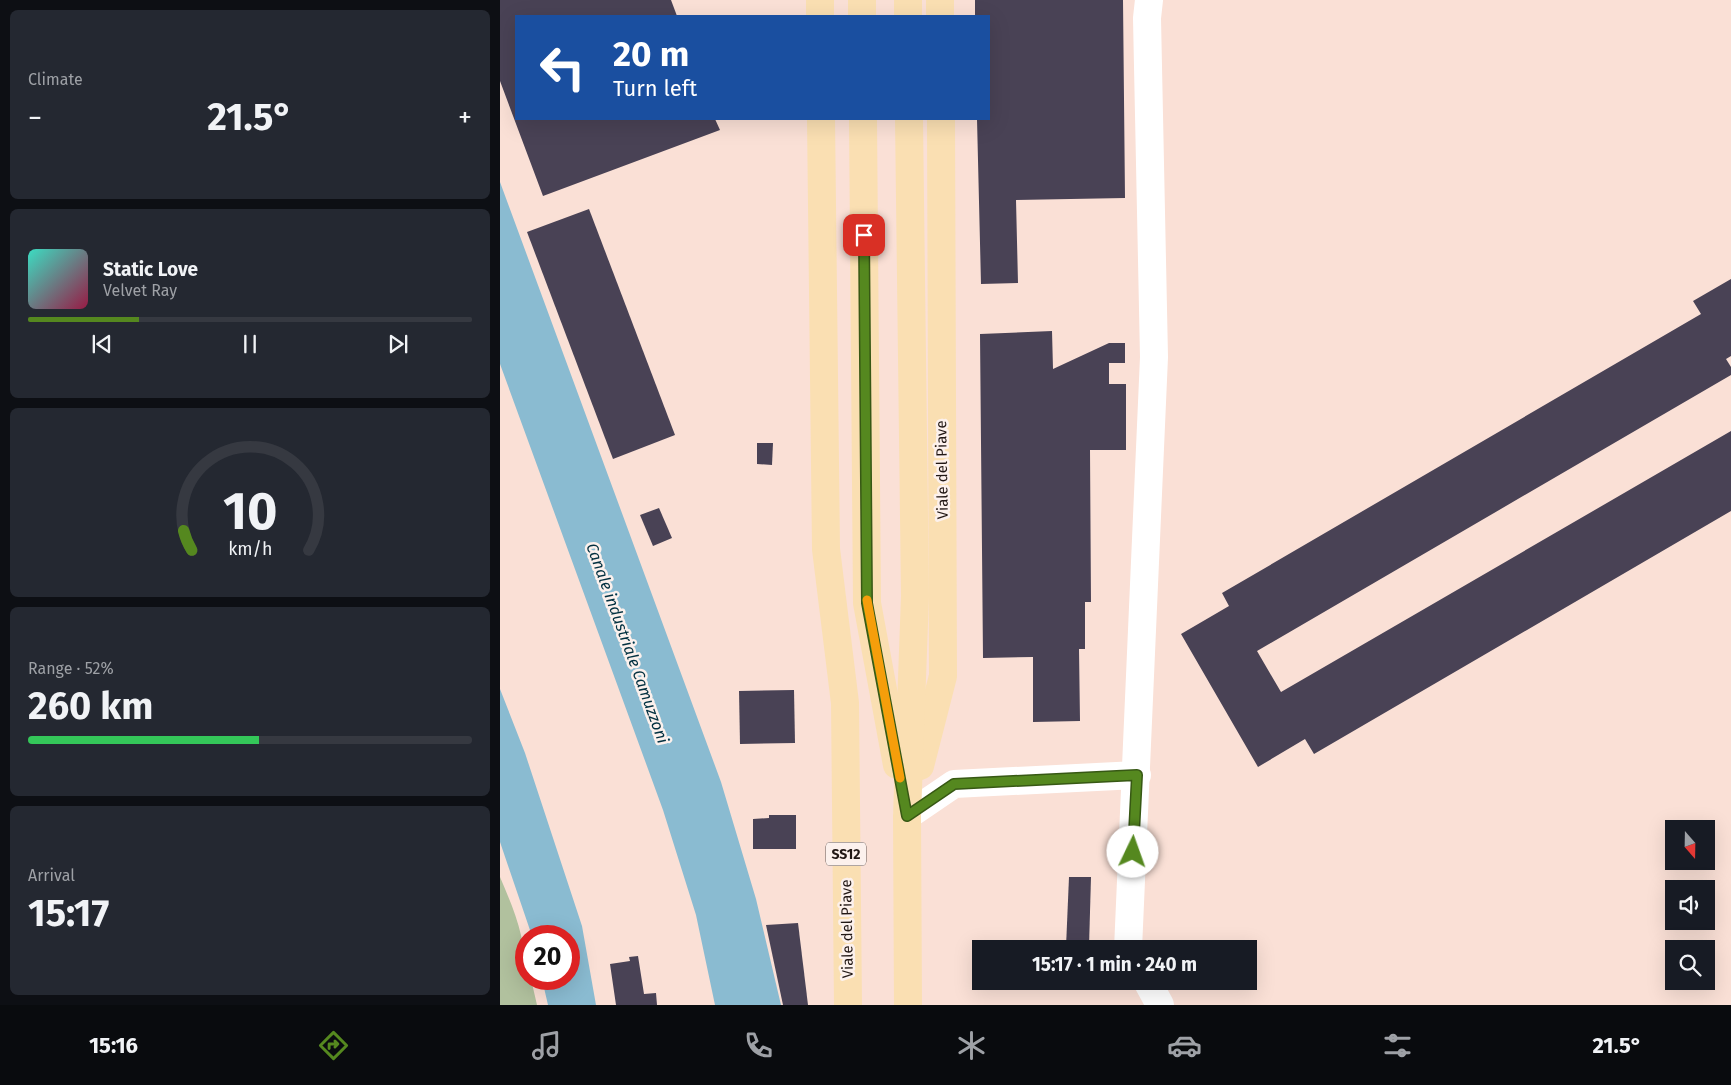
<!DOCTYPE html>
<meta charset="utf-8">
<style>
:root{--surface:#171b24;--page:#242831;--text:#f1f3f6;--muted:#9ea1a6;--line:#363941;--accent:#55881f}
body{margin:0;font-family:"Fira Sans",sans-serif;background:var(--page);color:var(--text);height:100vh;display:flex;flex-direction:column;font-size:19px;white-space:nowrap}
*{box-sizing:border-box;margin:0}
p{font-size:16px;color:var(--muted)}
.icon{flex:none;width:28px;height:28px;fill:none;stroke:currentColor;stroke-width:2;stroke-linecap:round;stroke-linejoin:round}
.map{position:relative;flex:1;overflow:hidden}
.panel{display:flex;flex-direction:column;gap:10px;padding:10px;background:#0d0f14;width:500px}
.panel>*{flex:none}
.hud{position:absolute;left:15px;top:15px;width:475px;height:105px;border-radius:0px;box-shadow:0 5px 20px #0002;background:#1a4fa0;color:#fff;overflow:hidden}
.needle{width:32px;rotate:160deg}
.buttons{position:absolute;left:1165px;top:820px;display:grid;gap:10px}
.buttons a{display:grid;place-items:center;width:50px;height:50px;border-radius:0px;background:var(--surface);box-shadow:0 5px 20px #0002;font-size:25px}
.speed{position:absolute;left:15px;top:925px;display:flex;gap:10px;font-size:25px;font-weight:700;text-align:center}
.speed>*{display:grid;place-content:center;width:65px;height:65px;border-radius:50%;background:var(--surface);box-shadow:0 5px 20px #0002;line-height:1}
.speed .limit{border:8px solid #d22;background:#fff;color:#111}
.pin{position:absolute;display:grid;place-items:center;width:42px;height:42px;color:#fff;margin:-21px;border-radius:10px;box-shadow:0 2px 8px #0006}
.me{position:absolute;width:55px;margin:-28px;rotate:3deg;stroke-linejoin:round;filter:drop-shadow(0 0 4px #0008)}
.turn{display:flex;align-items:center;gap:18px;height:105px;padding:0 15px;font-size:22px}
.turn .icon{width:65px;height:65px;stroke-width:2.5}
.turn b{display:block;font-size:35px;line-height:42px}
.big{font-size:38px;font-weight:700;line-height:1.1}
.panel .tile{flex:1;display:flex;flex-direction:column;justify-content:center;gap:8px;min-width:0;padding:0 18px;border-radius:8px;background:var(--page)}
.panel .dial{align-items:center;gap:0}
.dial svg{height:130px;overflow:visible;fill:none;stroke:var(--line);stroke-width:7;stroke-linecap:round;text-anchor:middle}
.dial text{fill:var(--text);stroke:none}
.song{display:flex;align-items:center;gap:15px}
.cover{width:60px;height:60px;border-radius:8px;background:linear-gradient(135deg,hsl(170 70% 55%),hsl(340 70% 35%))}
.played{height:5px;border-radius:2px;background:linear-gradient(90deg,var(--accent) 25%,var(--line) 25%)}
.keys{display:flex;justify-content:space-around;direction:ltr}
.heat{display:flex;justify-content:space-between;align-items:center;font-size:28px;direction:ltr}
.charge{height:8px;border-radius:4px;background:linear-gradient(90deg,#34c759 52%,var(--line) 0)}
.trip{position:absolute;left:472px;top:940px;width:285px;height:50px;border-radius:0px;background:var(--surface);box-shadow:0 5px 20px #0002;font-weight:700;line-height:50px;text-align:center}
.menu{display:flex;height:80px;justify-content:space-around;align-items:center;background:#090b0e;color:var(--muted)}
.menu .icon{width:35px;height:35px}
.menu .current{color:var(--accent)}
.menu b{font-size:22px;color:var(--text)}
main{display:flex;flex:1;min-height:0}
.map>svg:first-child{display:block}
.green{fill:#b1c19e}
.water{fill:#8abbd1}
.building{fill:#494255}
.lines{fill:none;stroke-linecap:round;stroke-linejoin:round}
.minor{stroke:#fff;stroke-width:28}
.major{stroke:#fadfb2;stroke-width:28}
.route-casing{stroke:#375814;stroke-width:12}
.route{stroke:#55881f;stroke-width:9}
.slow{stroke:#f59e0b;stroke-width:9}
.labels{text-anchor:middle;stroke-width:5;stroke-linejoin:round;paint-order:stroke}
.shield{fill:#fcf1ed;stroke:#635956;stroke-width:1}
.shield-label{font-size:14px;font-weight:bold;fill:#221815}
.street-label{font-size:15px;fill:#221815;stroke:#fcf1ed}
.water-label{font-size:16px;font-style:italic;fill:#023040;stroke:#fcf1ed}
</style>
<main>
<section class="panel">
<div class="tile"><p>Climate</p>
<div class="heat"><a>−</a><b class="big">21.5°</b><a>+</a></div>
</div>
<div class="tile">
<div class="song"><i class="cover"></i><div><b>Static Love</b><p>Velvet Ray</p></div></div>
<div class="played"></div>
<div class="keys"><svg class="icon" aria-label="previous" viewBox="0 0 24 24"><path d="M18 5L8 12l10 7zM5 5v14"/></svg><svg class="icon" aria-label="pause" viewBox="0 0 24 24"><path d="M8 5v14M16 5v14"/></svg><svg class="icon" aria-label="next" viewBox="0 0 24 24"><path d="M6 5l10 7-10 7zM19 5v14"/></svg></div>
</div>
<div class="tile dial"><svg viewBox="0 0 100 80">
<path d="M14 69A42 42 0 1 1 86 69"/>
<path d="M14 69A42 42 0 0 1 9 57" stroke="#55881f"/>
<text x="50" y="56" font-size="32" font-weight="700">10</text>
<text x="50" y="72" font-size="11">km/h</text>
</svg></div>
<div class="tile"><p>Range · 52%</p><b class="big">260 km</b><div class="charge"></div></div>
<div class="tile"><p>Arrival</p><b class="big">15:17</b></div>
</section>
<div class="map">
<svg width="1231" height="1005" viewBox="0 0 1231 1005">
<rect width="100%" height="100%" fill="#fae0d6"/>
<!-- green -->
<path class="green" d="M0,877c15,35 26,62 26,102h5l6,26h-37z"/>
<!-- water -->
<g class="water">
<polygon points="0,182 221,782 256,899 281,1005 215,1005 196,915 163,810 0,364"/>
<polygon points="0,689 25,753 82,926 96,1005 48,1005 42,979 69,979 69,936 32,936 0,842"/>
</g>
<!-- building -->
<g class="building">
<polygon points="0,0 171,0 177,16 16,16 16,119 215,119 220,130 43,196 0,81"/>
<polygon points="475,0 623,0 625,198 516,200 518,283 481,284 477,119 489,119 489,16 475,16"/>
<polygon points="89,209 175,435 113,459 27,232"/>
<polygon points="1231,279 1231,356 1226,359 1231,367 1231,375 757,651 781,692 1231,431 1231,511 814,754 805,739 758,767 681,634 729,606 722,593 1201,314 1193,301"/>
<polygon points="552,331 553,369 609,343 625,343 625,363 609,363 609,384 626,384 626,450 590,450 591,602 585,602 585,649 579,649 580,721 533,722 533,657 483,658 480,334"/>
<polygon points="257,443 273,443 272,465 257,464"/>
<polygon points="159,508 172,538 153,546 140,515"/>
<polygon points="294,690 295,743 240,744 239,691"/>
<polygon points="269,815 296,815 296,849 253,849 253,819 269,818"/>
<polygon points="569,877 591,877 589,947 566,947"/>
<polygon points="298,923 308,1005 283,1005 266,925"/>
<polygon points="138,956 144,994 156,993 157,1005 116,1005 110,964 130,961 129,957"/>
</g>
<g class="lines">
<!-- minor -->
<g class="minor">
<polyline points="407,816 454,784 637,775"/>
<polyline points="628,949 654,357 647,18 649,0"/>
<polyline points="647,981 660,1005"/>
</g>
<!-- major -->
<g class="major">
<polyline points="320,0 320,16"/>
<polyline points="362,0 362,16"/>
<polyline points="408,0 408,16"/>
<polyline points="440,0 440,16"/>
<polyline points="321,119 326,549 345,703 348,1005"/>
<polyline points="363,119 367,603 397,765"/>
<polyline points="420,766 443,676 441,119"/>
<polyline points="408,1005 407,816 415,596 409,119"/>
</g>
</g>
<g class="lines">
<defs>
<polyline id="route" points="364,235 367,603 407,816 454,784 637,775 633,852"/>
</defs>
<!-- route casing -->
<use href="#route" class="route-casing"/>
<!-- route -->
<use href="#route" class="route"/>
<!-- slow -->
<polyline class="slow" points="367,600 400,778"/>
</g>
<g class="labels">
<!-- shield labels -->
<rect class="shield" x="326" y="842.5" width="40" height="23" rx="4"/>
<g class="shield-label">
<text x="346" y="859">SS12</text>
</g>
<!-- street labels -->
<g class="street-label">
<text transform="translate(442 470) rotate(-91)" y="5">Viale del Piave</text>
<text transform="translate(347 929) rotate(-91)" y="5">Viale del Piave</text>
</g>
<!-- water labels -->
<g class="water-label">
<text transform="translate(128 643) rotate(70)" y="6">Canale industriale Camuzzoni</text>
</g>
</g>
</svg>
<div class="buttons">
<a><svg class="needle" viewBox="-14 -14 28 28"><path d="M0-13l5 13h-10z" fill="#e53935"/><path d="M0 13l5-13h-10z" fill="#9ea1a6"/></svg></a>
<a><svg class="icon" aria-label="sound" viewBox="0 0 24 24"><path d="M4 9h4l5-4v14l-5-4H4zM17 9q2 3 0 6"/></svg></a>
<a><svg class="icon" aria-label="search" viewBox="0 0 24 24"><circle cx="10" cy="10" r="6"/><path d="M15 15l6 6"/></svg></a>
</div>
<div class="speed"><div class="limit">20</div></div>
<div class="pin" style="left:364px;top:235px;background:#d93025"><svg class="icon" aria-label="arrive" viewBox="0 0 24 24"><path d="M6 21V4h12l-3 4 3 4H6"/></svg></div>
<svg class="me" style="left:633px;top:852px" viewBox="-20 -20 40 40"><circle r="19" fill="#fff"/><path d="M0-13L10 11 0 6-10 11z" fill="#55881f"/></svg>
<div class="trip">15:17 · 1 min · 240 m</div>
<div class="hud">
<div class="turn"><svg class="icon" aria-label="left" viewBox="0 0 24 24"><path d="M17 20v-9H6M10 6l-5 5 5 5"/></svg><div><b>20 m</b>Turn left</div></div>
</div>
</div>
</main>
<nav class="menu">
<b>15:16</b>
<svg class="icon current" aria-label="directions" viewBox="0 0 24 24"><path d="M12 3l9 9-9 9-9-9zM9 14v-3h6M13 9l2 2-2 2"/></svg>
<svg class="icon" aria-label="music" viewBox="0 0 24 24"><path d="M9 18V5l10-2v13"/><circle cx="6" cy="18" r="3"/><circle cx="16" cy="16" r="3"/></svg>
<svg class="icon" aria-label="phone" viewBox="0 0 24 24"><path d="M5 4h4l2 5-3 2q2 4 5 5l2-3 5 2v4C11 20 4 13 5 4z"/></svg>
<svg class="icon" aria-label="climate" viewBox="0 0 24 24"><path d="M12 3v18M4 7l16 10M4 17L20 7"/></svg>
<svg class="icon" aria-label="car" viewBox="0 0 24 24"><path d="M5 17H2v-5l4-1 3-4h7l3 4 3 1v5h-3M9 17h6M6 11h13"/><circle cx="7" cy="17" r="2"/><circle cx="17" cy="17" r="2"/></svg>
<svg class="icon" aria-label="filters" viewBox="0 0 24 24"><path d="M4 7h16M4 17h16"/><circle cx="9" cy="7" r="2"/><circle cx="15" cy="17" r="2"/></svg>
<b>21.5°</b>
</nav>
